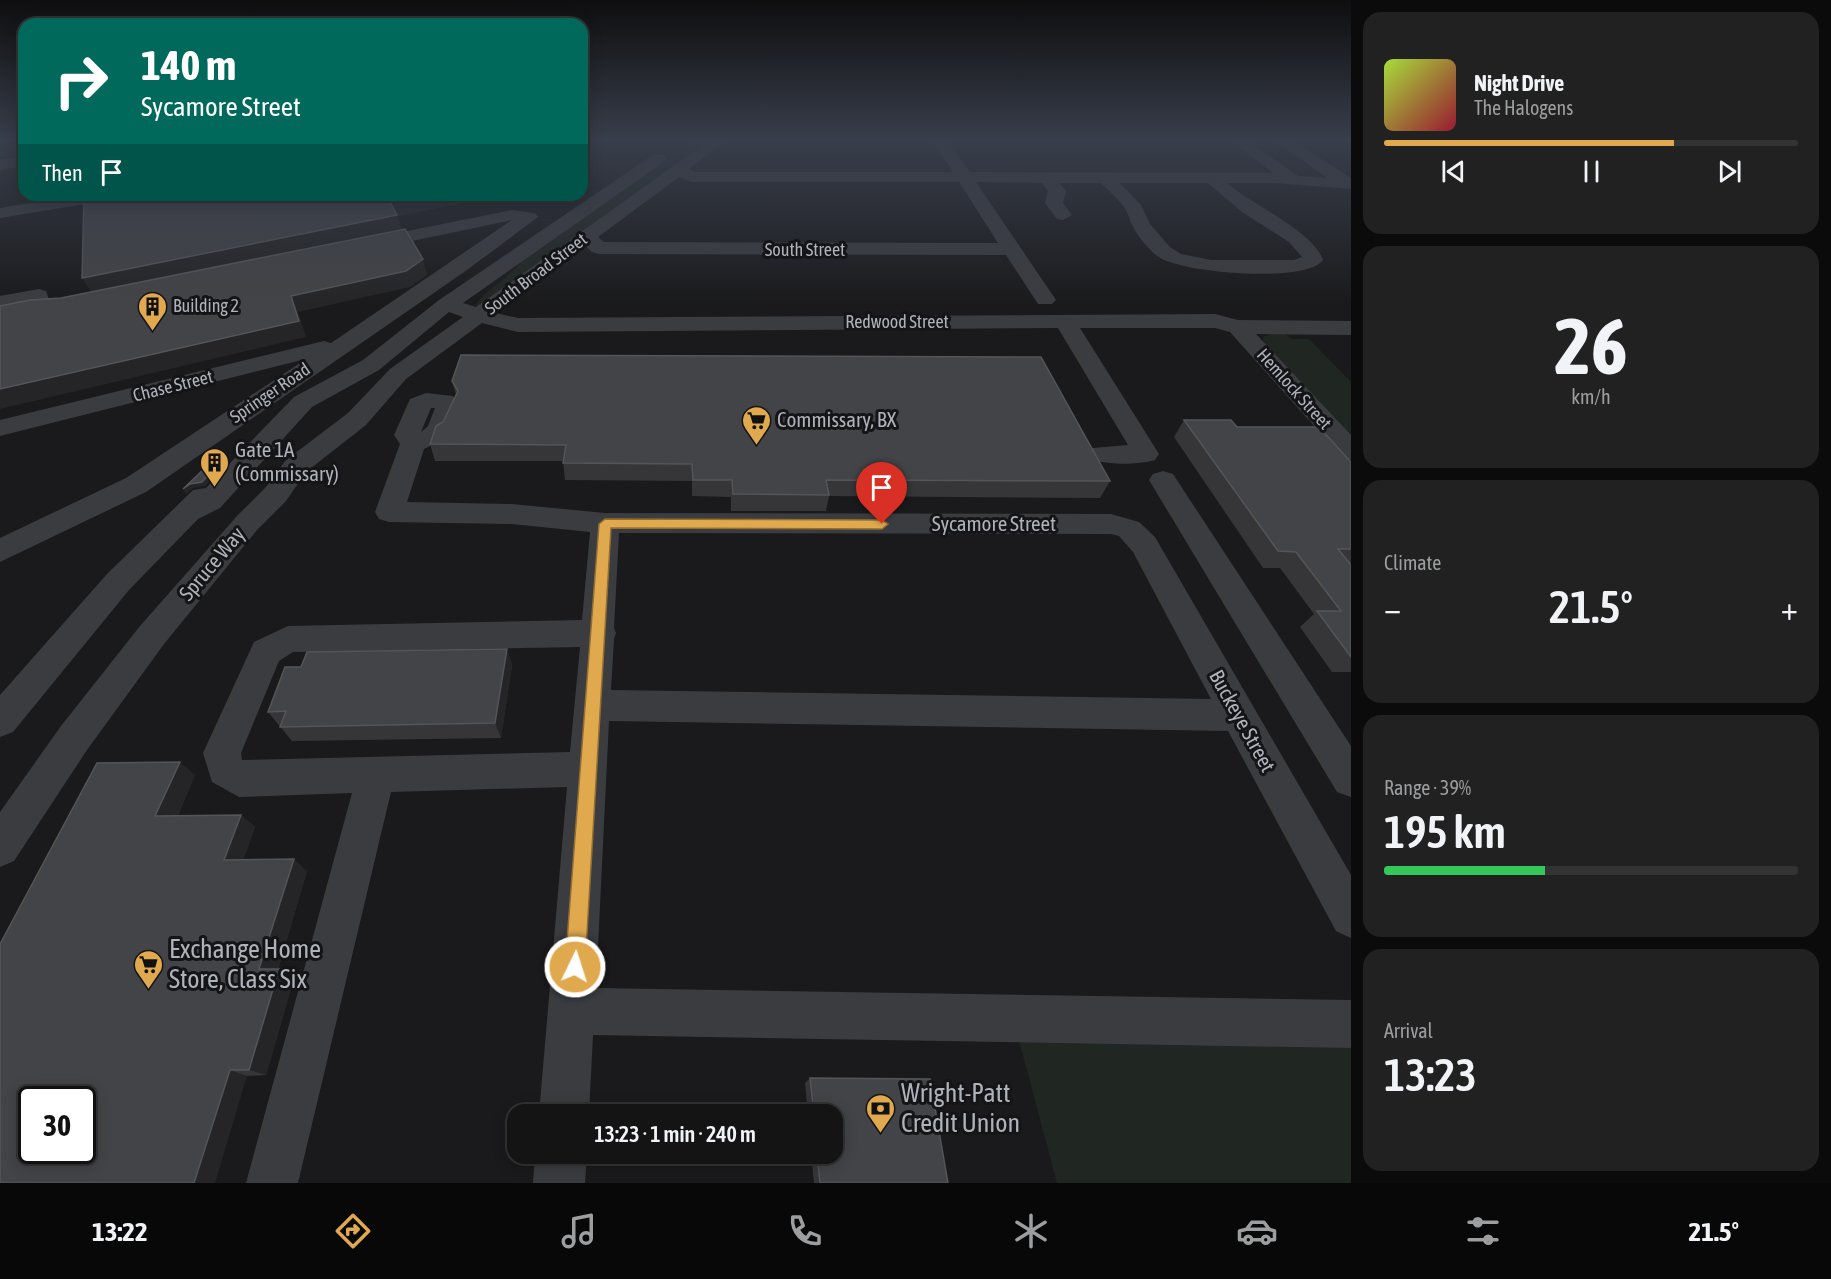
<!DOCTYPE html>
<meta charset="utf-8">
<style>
:root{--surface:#141415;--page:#212122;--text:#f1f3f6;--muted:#9d9ea0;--line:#333334;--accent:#e0a94d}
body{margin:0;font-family:"Asap Condensed",sans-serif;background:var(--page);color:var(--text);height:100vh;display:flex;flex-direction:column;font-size:22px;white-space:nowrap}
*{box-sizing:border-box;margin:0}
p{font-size:20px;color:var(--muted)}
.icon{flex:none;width:33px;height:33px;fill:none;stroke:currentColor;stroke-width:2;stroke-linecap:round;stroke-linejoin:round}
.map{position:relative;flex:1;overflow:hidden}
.details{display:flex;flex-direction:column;gap:12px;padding:12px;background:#0b0b0c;width:480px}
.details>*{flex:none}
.guide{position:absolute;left:18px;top:18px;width:570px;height:183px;border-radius:18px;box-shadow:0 3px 15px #0003,0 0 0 2px var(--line);background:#00695c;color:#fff;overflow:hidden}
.speed{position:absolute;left:18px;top:1086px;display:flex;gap:12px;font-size:30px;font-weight:700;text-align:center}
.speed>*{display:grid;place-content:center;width:78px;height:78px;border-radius:50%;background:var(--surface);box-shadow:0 3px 15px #0003,0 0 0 2px var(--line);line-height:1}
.speed .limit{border:3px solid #111;border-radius:9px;background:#fff;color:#111}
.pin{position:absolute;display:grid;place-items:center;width:51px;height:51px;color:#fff;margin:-62px -26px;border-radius:50% 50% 50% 0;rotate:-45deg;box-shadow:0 0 6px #0007}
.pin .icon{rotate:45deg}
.me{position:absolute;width:66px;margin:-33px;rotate:4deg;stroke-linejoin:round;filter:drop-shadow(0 0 4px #0008)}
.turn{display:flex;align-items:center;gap:21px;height:126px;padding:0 24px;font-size:27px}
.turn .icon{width:78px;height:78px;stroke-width:2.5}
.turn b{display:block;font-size:42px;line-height:51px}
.then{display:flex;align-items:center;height:57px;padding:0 24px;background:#0003;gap:12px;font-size:22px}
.big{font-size:45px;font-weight:600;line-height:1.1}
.details .tile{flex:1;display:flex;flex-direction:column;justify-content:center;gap:9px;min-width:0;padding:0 21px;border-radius:18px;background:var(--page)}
.details .dial{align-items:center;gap:0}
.dial b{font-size:78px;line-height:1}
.song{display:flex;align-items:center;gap:18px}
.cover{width:72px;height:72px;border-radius:9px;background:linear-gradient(135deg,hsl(80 70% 55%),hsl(350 70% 35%))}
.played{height:6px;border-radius:3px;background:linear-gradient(90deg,var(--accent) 70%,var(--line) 70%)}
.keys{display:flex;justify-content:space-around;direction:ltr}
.heat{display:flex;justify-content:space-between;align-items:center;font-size:33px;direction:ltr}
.charge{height:9px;border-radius:4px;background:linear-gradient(90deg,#34c759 39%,var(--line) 0)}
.trip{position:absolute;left:507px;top:1104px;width:336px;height:60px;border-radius:18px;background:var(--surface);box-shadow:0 3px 15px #0003,0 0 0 2px var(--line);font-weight:600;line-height:60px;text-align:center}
.tab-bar{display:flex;height:96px;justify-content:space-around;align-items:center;background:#080808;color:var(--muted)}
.tab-bar .icon{width:42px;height:42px}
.tab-bar .selected{color:var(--accent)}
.tab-bar b{font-size:27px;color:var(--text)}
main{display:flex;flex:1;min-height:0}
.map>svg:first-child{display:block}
.green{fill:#202621}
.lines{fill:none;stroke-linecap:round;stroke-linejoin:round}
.minor{fill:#3b3c40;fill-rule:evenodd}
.wall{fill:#363639}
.shaded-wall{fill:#252527}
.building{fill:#434447;stroke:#545559;stroke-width:1.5;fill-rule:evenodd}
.route{fill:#e0a94d;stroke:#926e32;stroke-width:1.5}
.labels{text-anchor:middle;stroke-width:6;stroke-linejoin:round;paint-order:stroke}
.far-street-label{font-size:18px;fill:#aeb2ba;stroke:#151517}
.far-poi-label{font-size:18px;fill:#aeb2ba;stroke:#151517;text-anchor:start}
.poi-label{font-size:21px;fill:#aeb2ba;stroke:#151517;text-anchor:start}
.street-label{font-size:21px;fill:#aeb2ba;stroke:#151517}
.near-poi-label{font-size:26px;fill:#aeb2ba;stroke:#151517;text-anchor:start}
</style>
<main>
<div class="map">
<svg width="1351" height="1183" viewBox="0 0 1351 1183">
<rect width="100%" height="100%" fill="#1a1a1c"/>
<!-- green -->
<g class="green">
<path d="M694,140h12l-6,7 -219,161 -6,-2c13,-20 35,-27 48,-47z"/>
<polygon points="1284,332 1291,339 1309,339 1351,382 1351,440 1262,344 1264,336"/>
<polygon points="1017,1033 1351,1036 1351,1183 1057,1183"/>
</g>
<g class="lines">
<!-- minor -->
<g class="minor">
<path d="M710,140h17l-38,29 6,3h258l-21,-32h15l23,32 303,1 -43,-33h17l51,36 29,2 -53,-38h18l59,38v11l-76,-6h-48c25,22 86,48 96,77 -17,24 -144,13 -166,-4 -8,-7 -19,-19 -24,-29 -3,-5 -4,-12 -7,-17 -6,-10 -17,-19 -25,-27h-42l7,8 -3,12 9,12 -9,5 -6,-1 -12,-16 3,-12 -6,-8 -66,-1 80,118 -4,4h-14l-32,-49 -407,-1 -7,-2 -6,-6 -91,67 23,5 697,-4 23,6 113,1v14l-95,-1 95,101v25l-9,-3 -112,-125 -15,-4h-135l79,126 -4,6c-18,5 -44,5 -62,0l-4,-6 4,-6 35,-3 -70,-117 -540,4 -36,-9 -76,56 -40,46 -60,47 -20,29 -29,29 -93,114 -77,106 -73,111 -14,6v-55l61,-86 79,-100 97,-110 29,-29 20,-27 62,-47 42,-44 73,-52 -14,-5 -70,58 -67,37 -92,101 -22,11 -69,71 -116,142 -13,5v-42l107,-121 86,-84 13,-2 88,-91 69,-37 76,-60 214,-145h12l2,3 -2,3 -202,142 13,4zM679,177l13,5h267l39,61 -394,-1 -6,-5zM1120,183h88l34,29 47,30 13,15 -8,3h-83l-30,-6 -11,-7 -20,-23 -9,-19z"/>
<polygon points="24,156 24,166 0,170 0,160"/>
<polygon points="77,195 118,195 109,200 0,218 0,208"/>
<polygon points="512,210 535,213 538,217 467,270 146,492 0,562 0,538 126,478 306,359 0,436 0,420 324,341 331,343 512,220 369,250 362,248 360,244 362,240"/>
<polygon points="39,289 46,291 50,302 74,299 81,301 85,305 81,309 46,315 31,311 28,303 0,308 0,296"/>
<path d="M426,393l27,3 7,11 -14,31 -22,11 -17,53 105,2 93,9 506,1 28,8 16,15 196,338v63l-15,-7 -108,-200 -619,-10 -13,267 755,12v48l-758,-13 -4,79h-50l28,-327 -176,5 -93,391h-52l106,-390 -113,4 -27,-15 -9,-29 51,-111 34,-16 294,-6 8,-88 -78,-8 -123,-2 -10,-3 -4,-7 25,-68 -6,-9 16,-36zM431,408h4l-7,18 -7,6zM619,533l492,1 8,2 14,16 78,147 -600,-9 3,-51 2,-6 -2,-5zM580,647l-10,105 -328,8 -1,-7 38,-92 14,-9z"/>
<polygon points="1163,471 1173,474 1351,746 1351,797 1337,792 1149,480 1153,474"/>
<polygon points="535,1154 587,1154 585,1183 533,1183"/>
</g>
</g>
<!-- wall -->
<g class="wall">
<polygon points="452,381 1110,481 1100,498 829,496 826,511 731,511 731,497 692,496 692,481 565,480 563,461 435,461 430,444 443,422 456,395"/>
<polygon points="1184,420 1237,427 1351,462 1351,672 1332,672 1300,627 1314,614 1280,568 1263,568 1174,437"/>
<polygon points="507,649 512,665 501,738 292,741 268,712 301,667"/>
<polygon points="195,775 178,815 241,815 255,827 243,860 307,871 278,969 294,978 266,1075 247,1076 0,1183"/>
<polygon points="810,1078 948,1183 814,1183 811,1154 832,1154 832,1114 808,1114 805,1083"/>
</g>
<!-- shaded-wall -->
<g class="shaded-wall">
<polygon points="0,140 24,140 24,147 0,155"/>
<polygon points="428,195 505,195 398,216 402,230 92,293 82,278 390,202"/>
<polygon points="423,259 427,275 410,287 298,312 306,337 0,409 0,389 291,296"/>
<polygon points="214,469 217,474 205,486 193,488 186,494 183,489 190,484"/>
<polygon points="507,649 512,665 501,738 495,723"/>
<polygon points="180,762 195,775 172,828 155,816"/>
<polygon points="241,815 255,827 239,872 224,860"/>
<polygon points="294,859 307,871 275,978 259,969"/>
<polygon points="279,969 294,978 266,1075 249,1070"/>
<polygon points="230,1070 247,1076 215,1183 194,1183"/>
</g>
<!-- building -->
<g class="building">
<polygon points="84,195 428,195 390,202 397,215 82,278"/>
<polygon points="405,229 423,259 406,271 291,296 299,321 0,389 0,306 30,300 61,298"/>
<polygon points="461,355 1041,357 1110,481 826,480 829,495 733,494 732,480 693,480 692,464 563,463 566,445 430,444 436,426 443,422 458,391 452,381"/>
<polygon points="1184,420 1231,420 1237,427 1319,427 1351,462 1351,549 1338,549 1351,565 1351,657 1317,611 1341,611 1296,552 1278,551"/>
<polygon points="206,467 214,469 202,482 190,484 183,489"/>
<polygon points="507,649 495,723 280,727 286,711 268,712 285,667 301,667 307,652"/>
<path d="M180,762l-25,54 86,-1 -17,45 70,-1 -35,110h20l-30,101h-19l-36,113h-194v-239l97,-181zM32,1100h50v50h-50z"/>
<polygon points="810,1078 930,1079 948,1183 820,1183 817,1154 832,1154 832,1114 814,1114"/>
</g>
<!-- sky -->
<linearGradient id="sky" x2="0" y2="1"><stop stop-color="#0e0e0f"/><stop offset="0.46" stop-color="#383e4b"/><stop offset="1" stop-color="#383e4b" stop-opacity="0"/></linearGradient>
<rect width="1351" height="305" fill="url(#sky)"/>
<!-- route -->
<polygon class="route" points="605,519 882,520 888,524 882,529 611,528 585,967 582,974 575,977 568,974 565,967 599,524"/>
<!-- icons -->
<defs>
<symbol id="building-pin" viewBox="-11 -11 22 30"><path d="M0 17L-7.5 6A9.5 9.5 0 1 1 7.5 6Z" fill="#e0a94d" stroke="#151517"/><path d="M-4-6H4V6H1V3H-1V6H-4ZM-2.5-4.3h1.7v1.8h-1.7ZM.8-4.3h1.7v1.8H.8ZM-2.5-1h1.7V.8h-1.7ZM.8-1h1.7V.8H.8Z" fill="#111"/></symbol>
<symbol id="supermarket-pin" viewBox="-11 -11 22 30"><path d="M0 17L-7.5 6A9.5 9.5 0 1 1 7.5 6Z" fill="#e0a94d" stroke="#151517"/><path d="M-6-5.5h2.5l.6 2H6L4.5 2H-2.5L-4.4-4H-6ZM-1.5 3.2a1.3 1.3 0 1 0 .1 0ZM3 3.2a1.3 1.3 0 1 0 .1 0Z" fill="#111"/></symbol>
<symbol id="bank-pin" viewBox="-11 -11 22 30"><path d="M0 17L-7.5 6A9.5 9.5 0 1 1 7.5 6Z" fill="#e0a94d" stroke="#151517"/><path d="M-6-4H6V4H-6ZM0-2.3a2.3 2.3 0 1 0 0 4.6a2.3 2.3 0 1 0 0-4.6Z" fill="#111"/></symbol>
</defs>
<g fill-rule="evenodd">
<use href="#building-pin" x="136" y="290" width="33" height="45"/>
<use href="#supermarket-pin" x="740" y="404" width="33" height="45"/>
<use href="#building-pin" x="198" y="446" width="33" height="45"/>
<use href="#supermarket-pin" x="132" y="948" width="33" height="45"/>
<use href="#bank-pin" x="864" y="1092" width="33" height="45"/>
</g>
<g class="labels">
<!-- far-street labels -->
<g class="far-street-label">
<text x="805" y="256">South Street</text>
<text transform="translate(536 274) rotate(-37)" y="6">South Broad Street</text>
<text x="897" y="328">Redwood Street</text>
<text transform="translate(173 386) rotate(-14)" y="6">Chase Street</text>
<text transform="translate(1294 389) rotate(48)" y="6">Hemlock Street</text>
<text transform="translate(270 393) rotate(-34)" y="6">Springer Road</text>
</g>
<!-- far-poi labels -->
<g class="far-poi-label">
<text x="173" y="312">Building 2</text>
</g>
<!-- poi labels -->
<g class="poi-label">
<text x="777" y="427">Commissary, BX</text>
<text x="235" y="457">Gate 1A<tspan x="235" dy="24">(Commissary)</tspan></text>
</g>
<!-- street labels -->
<g class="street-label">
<text x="994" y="531">Sycamore Street</text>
<text transform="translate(212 564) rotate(-50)" y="7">Spruce Way</text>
<text transform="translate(1242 721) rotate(61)" y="7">Buckeye Street</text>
</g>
<!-- near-poi labels -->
<g class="near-poi-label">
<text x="169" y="958">Exchange Home<tspan x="169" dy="30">Store, Class Six</tspan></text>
<text x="901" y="1102">Wright-Patt<tspan x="901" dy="30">Credit Union</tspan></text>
</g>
</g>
</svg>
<div class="speed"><div class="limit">30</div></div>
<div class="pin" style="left:882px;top:524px;background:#d93025"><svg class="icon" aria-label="arrive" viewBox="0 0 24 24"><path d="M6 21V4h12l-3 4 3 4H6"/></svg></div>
<svg class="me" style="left:575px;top:967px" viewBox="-20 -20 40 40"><circle r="17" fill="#e0a94d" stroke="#fff" stroke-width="3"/><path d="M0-11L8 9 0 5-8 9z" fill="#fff"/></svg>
<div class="trip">13:23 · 1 min · 240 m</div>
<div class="guide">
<div class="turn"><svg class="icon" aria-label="right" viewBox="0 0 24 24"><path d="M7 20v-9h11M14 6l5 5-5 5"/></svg><div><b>140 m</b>Sycamore Street</div></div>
<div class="then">Then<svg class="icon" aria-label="arrive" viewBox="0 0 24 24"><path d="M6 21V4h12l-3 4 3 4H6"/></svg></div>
</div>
</div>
<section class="details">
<div class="tile">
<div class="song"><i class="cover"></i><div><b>Night Drive</b><p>The Halogens</p></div></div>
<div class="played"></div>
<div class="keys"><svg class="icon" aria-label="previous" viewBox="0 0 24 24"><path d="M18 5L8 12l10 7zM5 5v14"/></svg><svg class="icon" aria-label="pause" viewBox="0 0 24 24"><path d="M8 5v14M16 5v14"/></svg><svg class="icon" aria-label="next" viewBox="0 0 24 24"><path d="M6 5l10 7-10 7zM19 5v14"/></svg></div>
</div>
<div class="tile dial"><b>26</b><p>km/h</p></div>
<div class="tile"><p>Climate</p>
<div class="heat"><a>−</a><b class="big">21.5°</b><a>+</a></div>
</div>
<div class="tile"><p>Range · 39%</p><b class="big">195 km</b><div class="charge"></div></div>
<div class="tile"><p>Arrival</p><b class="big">13:23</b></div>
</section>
</main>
<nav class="tab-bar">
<b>13:22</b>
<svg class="icon selected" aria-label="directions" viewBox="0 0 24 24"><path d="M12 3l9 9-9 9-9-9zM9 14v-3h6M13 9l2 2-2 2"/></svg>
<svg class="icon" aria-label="music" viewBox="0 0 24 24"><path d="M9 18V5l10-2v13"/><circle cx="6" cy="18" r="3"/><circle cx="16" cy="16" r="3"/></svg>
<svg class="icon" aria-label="phone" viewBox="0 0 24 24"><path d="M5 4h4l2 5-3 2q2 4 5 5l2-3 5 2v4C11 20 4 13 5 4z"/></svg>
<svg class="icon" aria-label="climate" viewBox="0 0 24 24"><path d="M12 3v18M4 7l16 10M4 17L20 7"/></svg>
<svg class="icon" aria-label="car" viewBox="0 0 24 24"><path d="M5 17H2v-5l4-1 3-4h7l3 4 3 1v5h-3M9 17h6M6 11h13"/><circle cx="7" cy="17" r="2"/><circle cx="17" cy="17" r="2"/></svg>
<svg class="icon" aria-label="filters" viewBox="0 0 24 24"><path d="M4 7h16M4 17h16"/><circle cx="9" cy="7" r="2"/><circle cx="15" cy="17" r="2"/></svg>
<b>21.5°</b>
</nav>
